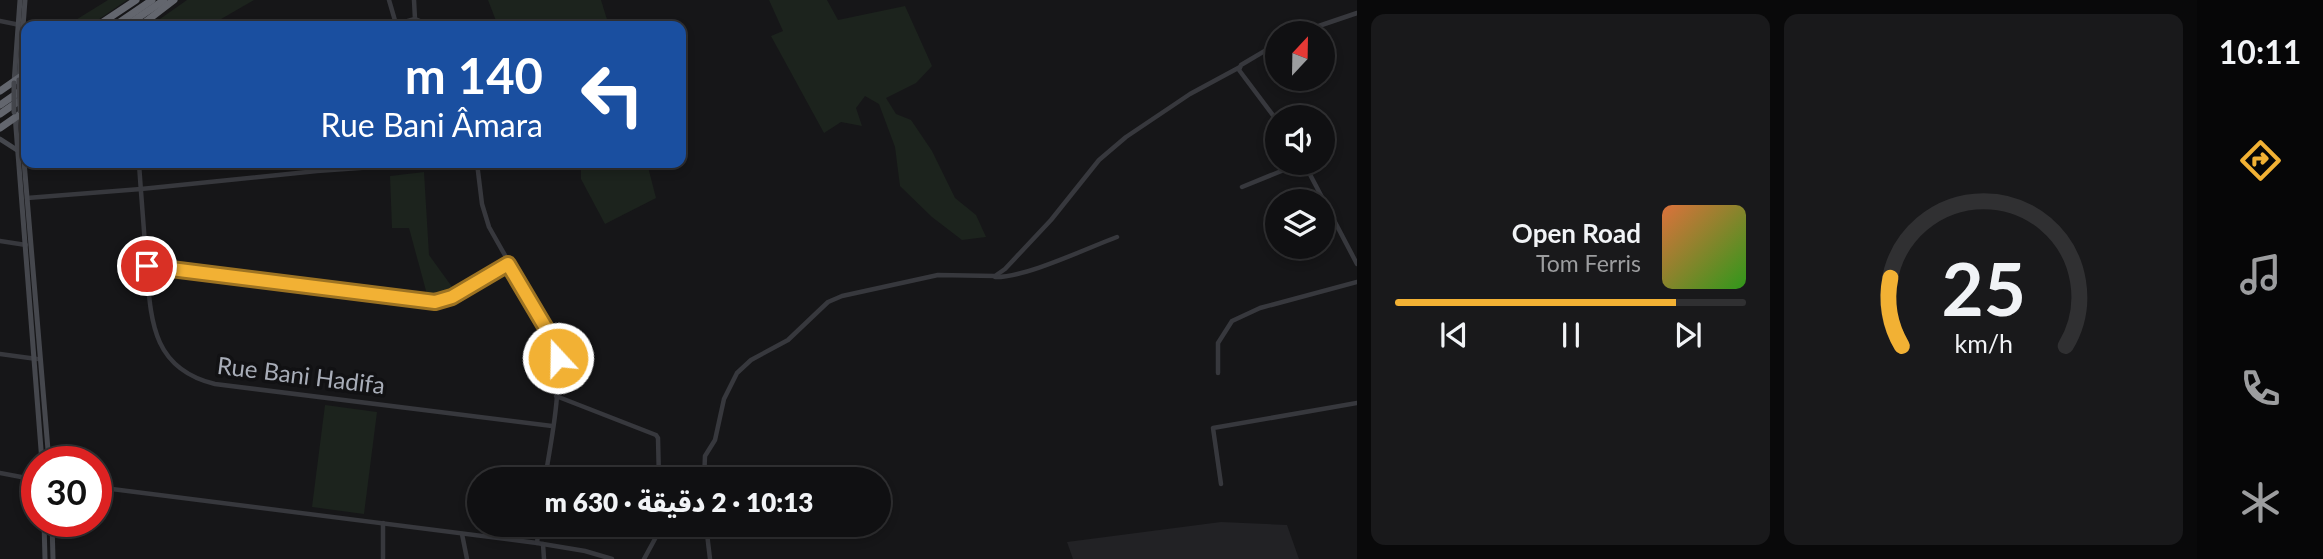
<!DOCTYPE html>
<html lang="ar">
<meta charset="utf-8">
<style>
:root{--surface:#101012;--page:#19191b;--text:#f1f3f6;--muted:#9c9d9f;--line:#303032;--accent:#f2b134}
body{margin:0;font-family:Lato,"Noto Sans Arabic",sans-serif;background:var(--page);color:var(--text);direction:rtl;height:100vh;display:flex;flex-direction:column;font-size:26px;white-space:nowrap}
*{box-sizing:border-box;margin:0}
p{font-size:23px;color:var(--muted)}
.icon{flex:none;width:38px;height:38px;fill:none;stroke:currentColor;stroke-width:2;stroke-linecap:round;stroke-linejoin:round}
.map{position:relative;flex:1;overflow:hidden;direction:ltr}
.drawer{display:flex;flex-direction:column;gap:14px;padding:14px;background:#09090a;width:840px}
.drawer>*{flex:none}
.hud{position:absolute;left:21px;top:21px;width:665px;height:147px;border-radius:14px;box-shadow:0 4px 10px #0003,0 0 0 2px var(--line);direction:rtl;background:#1a4fa0;color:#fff;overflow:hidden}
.needle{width:46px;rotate:22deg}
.fabs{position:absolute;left:1265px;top:21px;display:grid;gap:14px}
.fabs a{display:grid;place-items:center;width:70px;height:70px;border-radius:50%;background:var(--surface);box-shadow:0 4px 10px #0003,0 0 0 2px var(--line);font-size:35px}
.speed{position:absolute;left:21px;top:446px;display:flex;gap:14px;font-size:35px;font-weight:700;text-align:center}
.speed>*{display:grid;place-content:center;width:91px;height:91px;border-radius:50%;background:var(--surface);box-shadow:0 4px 10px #0003,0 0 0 2px var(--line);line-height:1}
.speed .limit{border:10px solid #d22;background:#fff;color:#111}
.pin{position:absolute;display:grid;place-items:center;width:60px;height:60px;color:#fff;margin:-30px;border:4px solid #fff;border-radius:50%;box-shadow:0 2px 7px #0007}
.me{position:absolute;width:77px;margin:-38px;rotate:339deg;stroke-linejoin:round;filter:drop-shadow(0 0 5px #0008)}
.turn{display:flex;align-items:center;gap:24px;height:147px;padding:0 28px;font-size:32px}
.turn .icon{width:91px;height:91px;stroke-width:2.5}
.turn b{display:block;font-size:49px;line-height:60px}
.drawer .widget{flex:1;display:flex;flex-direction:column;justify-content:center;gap:10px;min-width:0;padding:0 24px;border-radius:14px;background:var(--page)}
.drawer .dial{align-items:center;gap:0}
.dial svg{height:182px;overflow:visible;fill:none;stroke:var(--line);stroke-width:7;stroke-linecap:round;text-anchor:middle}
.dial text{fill:var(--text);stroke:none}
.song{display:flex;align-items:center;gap:21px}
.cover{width:84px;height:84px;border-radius:10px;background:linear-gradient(135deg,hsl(20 70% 55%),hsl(110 70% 35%))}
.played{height:7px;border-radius:4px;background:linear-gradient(90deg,var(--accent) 80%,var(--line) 80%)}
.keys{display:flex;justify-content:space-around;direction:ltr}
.drawer .tiles{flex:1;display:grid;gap:14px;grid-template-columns:repeat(2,1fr)}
.trip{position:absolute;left:467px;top:467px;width:424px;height:70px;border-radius:35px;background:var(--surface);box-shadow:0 4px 10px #0003,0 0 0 2px var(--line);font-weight:800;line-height:70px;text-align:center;direction:rtl}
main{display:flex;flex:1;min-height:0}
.menu{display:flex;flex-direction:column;width:126px;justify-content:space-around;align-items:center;background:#060607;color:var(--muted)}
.menu .icon{width:49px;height:49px}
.menu .current{color:var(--accent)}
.menu b{font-size:32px;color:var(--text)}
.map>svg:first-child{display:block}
.built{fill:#222225}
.green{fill:#1c231d}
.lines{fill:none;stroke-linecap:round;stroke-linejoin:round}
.street{stroke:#37383d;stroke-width:4.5}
.secondary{stroke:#45474d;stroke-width:5}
.highway{stroke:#63666e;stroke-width:7}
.secondary-bridge{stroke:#45474d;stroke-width:5}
.route-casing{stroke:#9d7322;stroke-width:18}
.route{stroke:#f2b134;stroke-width:12}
.labels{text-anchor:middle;stroke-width:7;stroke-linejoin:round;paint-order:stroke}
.street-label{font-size:24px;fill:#a8adb8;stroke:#111113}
</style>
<main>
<nav class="menu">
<b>10:11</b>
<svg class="icon current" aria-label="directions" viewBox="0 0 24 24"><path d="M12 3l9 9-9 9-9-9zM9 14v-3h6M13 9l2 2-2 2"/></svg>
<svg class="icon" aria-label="music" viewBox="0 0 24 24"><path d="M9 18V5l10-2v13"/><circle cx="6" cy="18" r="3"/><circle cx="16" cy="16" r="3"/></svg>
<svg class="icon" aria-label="phone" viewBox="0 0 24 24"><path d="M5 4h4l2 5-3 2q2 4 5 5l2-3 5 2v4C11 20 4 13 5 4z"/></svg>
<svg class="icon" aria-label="climate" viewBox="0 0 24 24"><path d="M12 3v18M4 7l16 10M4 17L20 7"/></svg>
</nav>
<section class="drawer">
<div class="tiles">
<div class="widget dial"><svg viewBox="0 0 100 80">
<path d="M14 69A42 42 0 1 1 86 69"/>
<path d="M14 69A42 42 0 0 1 9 39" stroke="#f2b134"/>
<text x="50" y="56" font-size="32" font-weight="700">25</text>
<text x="50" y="72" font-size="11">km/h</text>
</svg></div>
<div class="widget">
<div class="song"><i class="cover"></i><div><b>Open Road</b><p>Tom Ferris</p></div></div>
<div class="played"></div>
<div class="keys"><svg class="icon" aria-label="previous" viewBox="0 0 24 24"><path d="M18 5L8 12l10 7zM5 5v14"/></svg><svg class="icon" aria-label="pause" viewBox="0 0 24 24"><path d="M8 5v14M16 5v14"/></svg><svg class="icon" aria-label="next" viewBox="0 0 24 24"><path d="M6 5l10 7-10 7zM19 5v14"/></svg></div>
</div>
</div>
</section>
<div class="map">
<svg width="1357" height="559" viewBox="0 0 1357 559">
<rect width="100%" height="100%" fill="#161618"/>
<!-- built -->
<polygon class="built" points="1221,522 1287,525 1299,559 1073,559 1067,542"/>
<!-- green -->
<g class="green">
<polygon points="108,0 127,0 89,26 66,26"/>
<polygon points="187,0 254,0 209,26 150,26"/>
<polygon points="488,0 601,0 609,26 498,26"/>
<polygon points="769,0 827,0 838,20 905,6 932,66 916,83 886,98 896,114 911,120 932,151 955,198 976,215 986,237 962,240 932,217 900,186 895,147 879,104 865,96 856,108 862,126 841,122 824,133 771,36 783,31"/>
<polygon points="581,163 647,163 656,198 605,224 581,179"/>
<polygon points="424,172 429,255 455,291 428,298 409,228 392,228 390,176"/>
<polygon points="325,405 377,412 364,514 312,507"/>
</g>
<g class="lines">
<!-- street -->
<g class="street">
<polyline points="389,0 396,24"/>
<polyline points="414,0 415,19"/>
<polyline points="415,19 432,26"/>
<polyline points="0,21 20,25"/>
<polyline points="390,26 415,19"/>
<polyline points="1298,33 1357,13"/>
<polyline points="1278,43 1241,65 1239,70 1278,122"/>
<path d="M139,163c2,32 5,64 7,97 5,56 3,108 69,124l337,42"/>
<path d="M477,163l5,41 7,23 61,108c17,40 1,102 -5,145"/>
<polyline points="1304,163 1357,264"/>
<polyline points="1242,187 1301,163"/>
<polyline points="27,198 141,189 317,171 430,163"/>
<polyline points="0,241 26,245"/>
<polyline points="147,266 435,302 452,297 508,264"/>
<path d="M995,277c30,1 92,-29 122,-40"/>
<polyline points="0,354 37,359"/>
<polyline points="1218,373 1218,343 1232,321 1260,308 1357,282"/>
<polyline points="556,396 656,435 658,438 659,480"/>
<polyline points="0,473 37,480"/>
<polyline points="704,480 705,456 715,440 724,399 737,373 751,360 788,340 828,302 842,296 938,275 995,276 1005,269 1051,220 1099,160 1126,137 1190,94 1240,67"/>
<polyline points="1221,484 1213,428 1357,403"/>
<polyline points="96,487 537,543 585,551 612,559"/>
<polyline points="383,523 383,559"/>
<polyline points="706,525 710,559"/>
<polyline points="462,534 467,559"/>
<polyline points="537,543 539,525"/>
<polyline points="543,544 544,559"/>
<polyline points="644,559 656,537 658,525"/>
</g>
<!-- secondary -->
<g class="secondary">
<polyline points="19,80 25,0"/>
<polyline points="14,83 20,0"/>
<polyline points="20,113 49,462"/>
<polyline points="15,115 42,462"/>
<polyline points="0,139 17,150"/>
<polyline points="44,522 45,559"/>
<polyline points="52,522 53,559"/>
</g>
<!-- highway -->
<g class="highway">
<polyline points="97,26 136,0"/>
<polyline points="114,26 152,0"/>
<polyline points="126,26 164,0"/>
<polyline points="140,26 174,0"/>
<polyline points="0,91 26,73"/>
<polyline points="0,105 26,87"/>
<polyline points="0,114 26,96"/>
<polyline points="0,128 26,110"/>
</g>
<!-- secondary-bridge -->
<g class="secondary-bridge">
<polyline points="19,80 20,111"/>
<polyline points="14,83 14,112"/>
</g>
</g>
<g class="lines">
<defs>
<polyline id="route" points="147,266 435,302 452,297 508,264 550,335 558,358"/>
</defs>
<!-- route casing -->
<use href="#route" class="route-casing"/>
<!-- route -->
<use href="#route" class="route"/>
</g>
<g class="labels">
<!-- street labels -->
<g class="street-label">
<text transform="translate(301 376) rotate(7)" y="8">Rue Bani Hadifa</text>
</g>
</g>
</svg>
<div class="fabs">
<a><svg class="needle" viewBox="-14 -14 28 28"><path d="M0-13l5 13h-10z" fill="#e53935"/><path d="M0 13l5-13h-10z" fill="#9c9d9f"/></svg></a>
<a><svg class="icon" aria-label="sound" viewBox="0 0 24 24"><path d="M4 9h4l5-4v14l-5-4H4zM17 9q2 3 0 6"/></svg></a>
<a><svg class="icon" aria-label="layers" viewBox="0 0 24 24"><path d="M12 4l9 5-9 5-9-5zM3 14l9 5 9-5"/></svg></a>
</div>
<div class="speed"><div class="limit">30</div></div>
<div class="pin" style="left:147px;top:266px;background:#d93025"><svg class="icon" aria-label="arrive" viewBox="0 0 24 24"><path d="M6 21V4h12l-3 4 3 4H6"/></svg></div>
<svg class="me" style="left:558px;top:358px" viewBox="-20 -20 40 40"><circle r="17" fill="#f2b134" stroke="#fff" stroke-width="3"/><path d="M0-11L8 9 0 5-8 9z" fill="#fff"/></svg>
<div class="trip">10:13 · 2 دقيقة · 630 m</div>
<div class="hud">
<div class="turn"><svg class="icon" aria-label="left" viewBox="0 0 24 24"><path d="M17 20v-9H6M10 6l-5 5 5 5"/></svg><div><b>140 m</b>Rue Bani Âmara</div></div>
</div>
</div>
</main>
